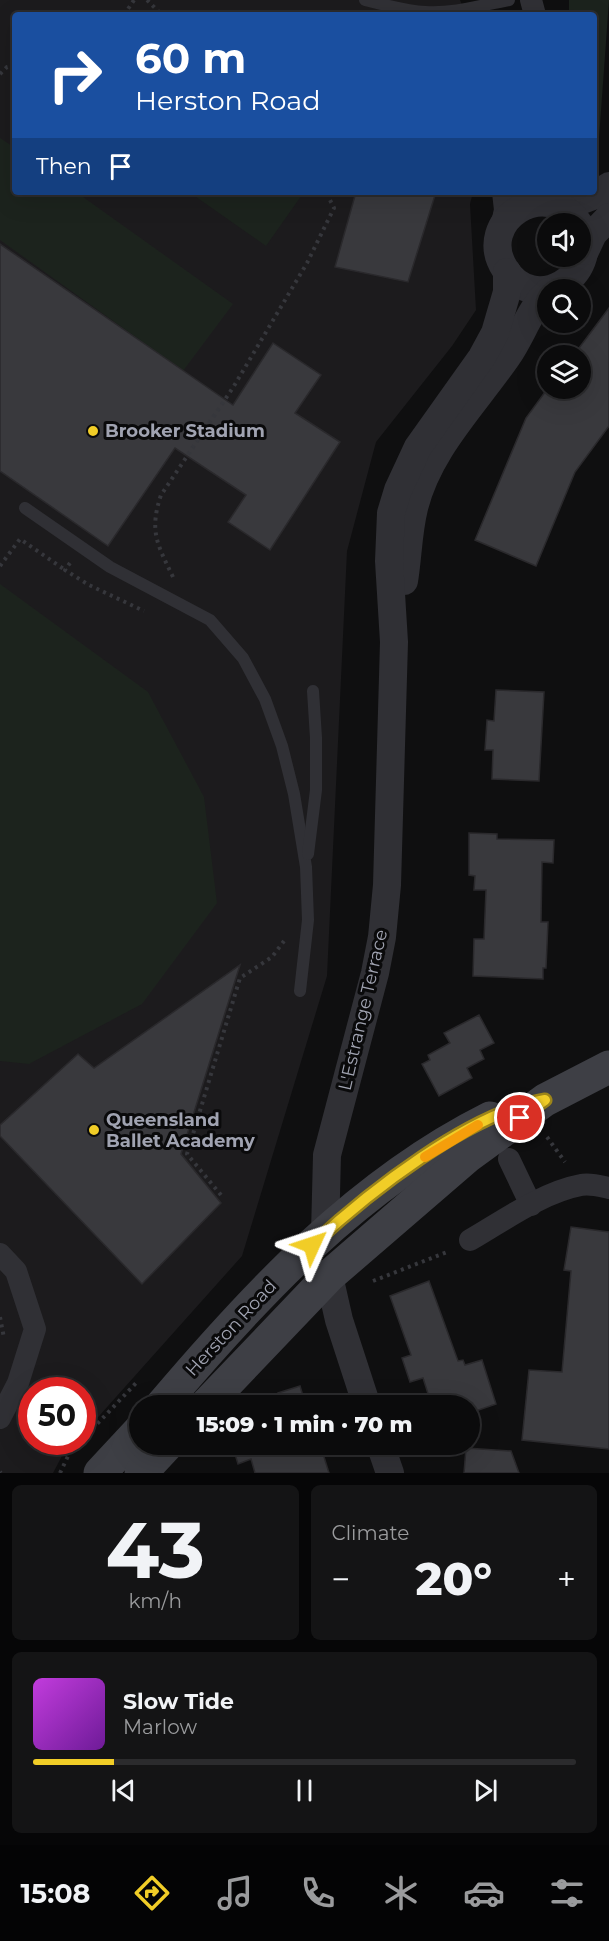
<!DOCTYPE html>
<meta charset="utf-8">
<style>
:root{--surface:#0b0b0c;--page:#141415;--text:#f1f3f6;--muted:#9a9b9d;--line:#2b2b2d;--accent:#f1cd27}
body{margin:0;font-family:Montserrat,sans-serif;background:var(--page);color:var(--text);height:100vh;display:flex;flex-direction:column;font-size:22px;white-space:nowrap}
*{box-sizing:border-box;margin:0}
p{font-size:20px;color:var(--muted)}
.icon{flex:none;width:33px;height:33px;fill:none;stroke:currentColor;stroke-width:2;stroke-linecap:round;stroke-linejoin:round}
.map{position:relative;height:1473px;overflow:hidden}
.side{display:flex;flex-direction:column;gap:12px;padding:12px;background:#060607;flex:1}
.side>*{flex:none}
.hud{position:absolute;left:12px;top:12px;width:585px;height:183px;border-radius:6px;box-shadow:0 6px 24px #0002,0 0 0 2px var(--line);background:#1a4fa0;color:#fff;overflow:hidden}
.buttons{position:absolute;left:537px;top:213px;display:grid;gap:12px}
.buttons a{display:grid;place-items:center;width:54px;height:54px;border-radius:50%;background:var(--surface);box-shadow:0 6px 24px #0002,0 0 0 2px var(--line);font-size:30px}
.speed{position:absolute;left:18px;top:1377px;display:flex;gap:12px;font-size:30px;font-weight:700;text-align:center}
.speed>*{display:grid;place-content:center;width:78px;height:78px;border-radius:50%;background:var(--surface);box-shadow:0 6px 24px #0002,0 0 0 2px var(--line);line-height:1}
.speed .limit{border:9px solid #d22;background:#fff;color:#111}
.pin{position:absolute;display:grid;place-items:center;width:51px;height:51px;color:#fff;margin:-26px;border:3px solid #fff;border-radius:50%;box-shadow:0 2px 6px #0007}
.me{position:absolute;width:66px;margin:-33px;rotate:48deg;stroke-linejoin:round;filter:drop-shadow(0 0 4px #0008)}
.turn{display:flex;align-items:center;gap:21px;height:126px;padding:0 24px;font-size:27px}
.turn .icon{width:78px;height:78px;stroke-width:2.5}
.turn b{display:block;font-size:42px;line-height:51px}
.then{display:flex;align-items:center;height:57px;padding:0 24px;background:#0003;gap:12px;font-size:22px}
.big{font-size:45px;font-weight:800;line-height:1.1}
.side .widget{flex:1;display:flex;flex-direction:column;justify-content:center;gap:9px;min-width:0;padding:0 21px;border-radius:9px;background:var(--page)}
.side .dial{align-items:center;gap:0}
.dial b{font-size:78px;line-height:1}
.song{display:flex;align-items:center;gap:18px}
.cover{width:72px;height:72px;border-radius:9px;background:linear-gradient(135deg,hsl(290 70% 55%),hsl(280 70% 35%))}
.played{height:6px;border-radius:3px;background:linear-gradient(90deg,var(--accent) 15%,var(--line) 15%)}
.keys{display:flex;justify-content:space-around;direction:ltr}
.heat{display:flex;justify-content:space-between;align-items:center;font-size:33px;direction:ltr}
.side .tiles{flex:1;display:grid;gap:12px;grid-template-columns:1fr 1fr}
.widget:last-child{grid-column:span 2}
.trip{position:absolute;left:129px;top:1395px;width:351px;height:60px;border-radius:30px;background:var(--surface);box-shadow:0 6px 24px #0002,0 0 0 2px var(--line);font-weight:800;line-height:60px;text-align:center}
.menu{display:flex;height:96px;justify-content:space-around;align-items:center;background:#040405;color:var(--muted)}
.menu .icon{width:42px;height:42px}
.menu .selected{color:var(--accent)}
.menu b{font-size:27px;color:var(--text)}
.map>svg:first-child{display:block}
.built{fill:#1c1b1d}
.green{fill:#1c231d}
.building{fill:#39393d;stroke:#2a292c;stroke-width:1.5}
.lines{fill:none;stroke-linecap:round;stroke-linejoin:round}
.path{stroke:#36373c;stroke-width:4;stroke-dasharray:3 4.5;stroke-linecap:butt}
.service{stroke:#303035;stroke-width:12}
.minor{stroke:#303035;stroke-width:22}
.tertiary{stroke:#303035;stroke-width:28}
.secondary{stroke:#3e3f45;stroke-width:33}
.route-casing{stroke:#9d8519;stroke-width:15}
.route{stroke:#f1cd27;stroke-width:10}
.slow{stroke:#f59e0b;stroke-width:10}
.poi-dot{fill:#f1cd27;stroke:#0a0a0b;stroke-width:2}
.labels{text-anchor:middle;stroke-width:6;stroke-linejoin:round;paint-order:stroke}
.poi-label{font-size:18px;font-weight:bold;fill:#a0a3b1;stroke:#0a0a0b;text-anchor:start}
.street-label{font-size:18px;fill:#a0a3b1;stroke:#0a0a0b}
</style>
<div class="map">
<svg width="609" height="1473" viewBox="0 0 609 1473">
<rect width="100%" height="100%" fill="#0f0f10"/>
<!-- built -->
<polygon class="built" points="0,0 460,0 466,15 15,15 15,192 473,192 470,204 476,310 452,346 376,442 347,551 327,976 242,1256 83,1434 82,1390 32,1390 32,1442 76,1442 62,1456 53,1473 0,1473"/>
<!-- green -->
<g class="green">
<polygon points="569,0 609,0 597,166 594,169 594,15 569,15"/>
<polygon points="0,138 15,148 15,192 76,192 233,304 183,371 0,240"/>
<polygon points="189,192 304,192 266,246"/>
<polygon points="0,584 148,692 204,797 217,903 142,1004 29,1064 0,1061"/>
</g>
<!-- building -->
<g class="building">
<polygon points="356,192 436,192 408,282 335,267"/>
<polygon points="0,244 233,405 273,343 321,375 295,413 340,442 270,550 228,522 246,495 175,448 108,546 0,471"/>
<polygon points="609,308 609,426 575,472 536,566 475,540 526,418 548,388 580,388 580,356 573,356"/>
<polygon points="496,690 544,692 539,781 492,779 493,750 485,750 487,720 494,721"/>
<polygon points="469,833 497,834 497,839 554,840 553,863 542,862 541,922 548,922 546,968 543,968 543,979 473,976 474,939 484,939 486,890 474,890 475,876 469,875"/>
<polygon points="240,965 181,1154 221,1203 142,1284 0,1136 0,1125 78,1054 94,1068"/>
<polygon points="479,1015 494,1043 480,1050 484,1059 467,1068 472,1078 439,1096 422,1064 430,1060 428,1055 450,1043 444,1033"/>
<polygon points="571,1227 609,1232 609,1449 522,1440 529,1370 562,1372 571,1271 564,1270"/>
<polygon points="429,1281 458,1361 463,1360 465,1365 482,1360 496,1404 470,1413 470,1406 432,1406 423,1378 410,1382 402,1358 411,1355 390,1296"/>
<polygon points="300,1386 306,1406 265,1406 278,1393"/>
<polygon points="232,1444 320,1444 329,1473 255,1473 251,1459 238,1464"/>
<polygon points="466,1448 511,1451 519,1473 464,1473"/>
</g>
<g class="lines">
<!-- path -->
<g class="path">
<polyline points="147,0 162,15"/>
<polyline points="76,15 79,15"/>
<polyline points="124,15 134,0"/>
<polyline points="0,74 7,67 15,65"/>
<polyline points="70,563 65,570 89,585 144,611"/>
<polyline points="0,566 20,539 65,570"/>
<path d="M173,577c-16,-33 -24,-46 -12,-82l73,-109 73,-123 27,-55 -8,-16"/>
<polyline points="547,1137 565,1162"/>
<polyline points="221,1195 187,1154 240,978 272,957 284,941"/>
<polyline points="373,1281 447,1252"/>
<polyline points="0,1317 4,1338"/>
<polyline points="82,1440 137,1382"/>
<polyline points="0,1472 1,1473"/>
<polyline points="60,1473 69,1454 81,1442"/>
</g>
<!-- service -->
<g class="service">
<path d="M365,0c20,5 40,11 60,12 28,2 57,-7 84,-12"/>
<polyline points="25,508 110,567 210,620 243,658 265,699 282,746 294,794 306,867 308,920 300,991"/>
<polyline points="308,854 316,790 316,738 313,691"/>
</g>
<!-- minor -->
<g class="minor">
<polyline points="531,0 535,15"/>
<polyline points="500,232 505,210 503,192"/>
<polyline points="509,1159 531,1205"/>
<path d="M470,1240c33,-19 73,-48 111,-55 9,-2 19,1 28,3"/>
<polyline points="0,1254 16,1271 35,1329 18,1383 0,1418"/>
</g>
<!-- tertiary -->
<g class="tertiary">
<path d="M553,203c21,2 39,-4 56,-17"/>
<path d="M579,224c-32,-50 -105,-3 -74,45 28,47 98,8 75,-44"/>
<polyline points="585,251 593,234 609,217"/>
<path d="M404,581c4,-24 4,-49 10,-73 14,-58 59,-102 93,-151 15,-21 22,-47 41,-65"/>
<polyline points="325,1233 327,1155 375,973 382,937 387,885 394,642 389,561 391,513 398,490 418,447 482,357 495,333 507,292 507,272"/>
<polyline points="329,1276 339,1320 367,1406"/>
<polyline points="380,1444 390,1473"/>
</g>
<!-- secondary -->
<g class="secondary">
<path d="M161,1406c94,-111 197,-222 329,-288"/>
<polyline points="205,1406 329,1276 467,1157 545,1100 609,1067"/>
<polyline points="100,1473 140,1430"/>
<polyline points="141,1473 168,1444"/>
</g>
</g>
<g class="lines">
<defs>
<path id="route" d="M312,1245c56,-52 157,-132 233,-145l-25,18"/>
</defs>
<!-- route casing -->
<use href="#route" class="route-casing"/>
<!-- route -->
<use href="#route" class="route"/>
<!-- slow -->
<polyline class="slow" points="425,1157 478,1125"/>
</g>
<!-- markers -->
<g class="poi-dot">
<circle cx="93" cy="431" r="6"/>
<circle cx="94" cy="1130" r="6"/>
</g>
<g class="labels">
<!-- poi labels -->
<g class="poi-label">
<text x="105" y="437">Brooker Stadium</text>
<text x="106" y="1126">Queensland<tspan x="106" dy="21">Ballet Academy</tspan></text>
</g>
<!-- street labels -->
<g class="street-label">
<text transform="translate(363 1010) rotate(-77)" y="6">L'Estrange Terrace</text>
<text transform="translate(231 1328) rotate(-47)" y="6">Herston Road</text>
</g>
</g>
</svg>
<div class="buttons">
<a><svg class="icon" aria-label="sound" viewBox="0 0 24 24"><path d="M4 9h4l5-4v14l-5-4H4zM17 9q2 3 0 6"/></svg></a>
<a><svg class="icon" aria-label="search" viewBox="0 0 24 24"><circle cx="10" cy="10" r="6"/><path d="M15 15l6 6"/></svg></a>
<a><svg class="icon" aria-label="layers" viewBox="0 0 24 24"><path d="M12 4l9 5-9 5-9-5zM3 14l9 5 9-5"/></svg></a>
</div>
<div class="speed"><div class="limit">50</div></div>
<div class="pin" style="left:520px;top:1118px;background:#d93025"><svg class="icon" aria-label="arrive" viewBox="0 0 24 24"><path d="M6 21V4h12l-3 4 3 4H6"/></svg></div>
<svg class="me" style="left:312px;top:1245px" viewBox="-20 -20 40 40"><path d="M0-17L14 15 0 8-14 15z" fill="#f1cd27" stroke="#fff" stroke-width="4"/></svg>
<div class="trip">15:09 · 1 min · 70 m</div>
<div class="hud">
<div class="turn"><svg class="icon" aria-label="right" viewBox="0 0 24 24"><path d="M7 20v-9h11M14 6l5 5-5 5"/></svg><div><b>60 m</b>Herston Road</div></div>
<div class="then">Then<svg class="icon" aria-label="arrive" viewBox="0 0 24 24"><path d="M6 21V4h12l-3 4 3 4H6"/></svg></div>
</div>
</div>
<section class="side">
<div class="tiles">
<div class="widget dial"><b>43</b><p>km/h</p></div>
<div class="widget"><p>Climate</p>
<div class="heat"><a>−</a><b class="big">20°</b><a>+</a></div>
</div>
<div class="widget">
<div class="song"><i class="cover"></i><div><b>Slow Tide</b><p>Marlow</p></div></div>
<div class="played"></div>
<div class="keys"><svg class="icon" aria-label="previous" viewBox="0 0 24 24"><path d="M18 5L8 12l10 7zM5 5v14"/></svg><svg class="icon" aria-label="pause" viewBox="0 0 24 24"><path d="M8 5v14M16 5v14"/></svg><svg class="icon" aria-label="next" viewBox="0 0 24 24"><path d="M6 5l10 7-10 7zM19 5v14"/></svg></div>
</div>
</div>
</section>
<nav class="menu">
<b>15:08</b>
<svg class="icon selected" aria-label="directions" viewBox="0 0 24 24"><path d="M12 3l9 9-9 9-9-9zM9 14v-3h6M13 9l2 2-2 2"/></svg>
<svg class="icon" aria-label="music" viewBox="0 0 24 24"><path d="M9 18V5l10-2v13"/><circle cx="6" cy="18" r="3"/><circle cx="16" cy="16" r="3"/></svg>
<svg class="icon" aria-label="phone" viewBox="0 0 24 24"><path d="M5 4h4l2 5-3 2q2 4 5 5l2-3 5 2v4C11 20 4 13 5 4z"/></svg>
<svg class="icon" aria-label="climate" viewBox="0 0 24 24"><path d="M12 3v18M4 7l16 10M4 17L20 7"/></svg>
<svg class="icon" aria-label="car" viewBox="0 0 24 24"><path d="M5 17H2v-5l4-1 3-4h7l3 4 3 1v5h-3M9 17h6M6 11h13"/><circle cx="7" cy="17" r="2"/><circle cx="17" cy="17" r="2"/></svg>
<svg class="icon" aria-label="filters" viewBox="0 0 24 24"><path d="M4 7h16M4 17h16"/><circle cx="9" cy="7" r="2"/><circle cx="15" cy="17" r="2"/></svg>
</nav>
